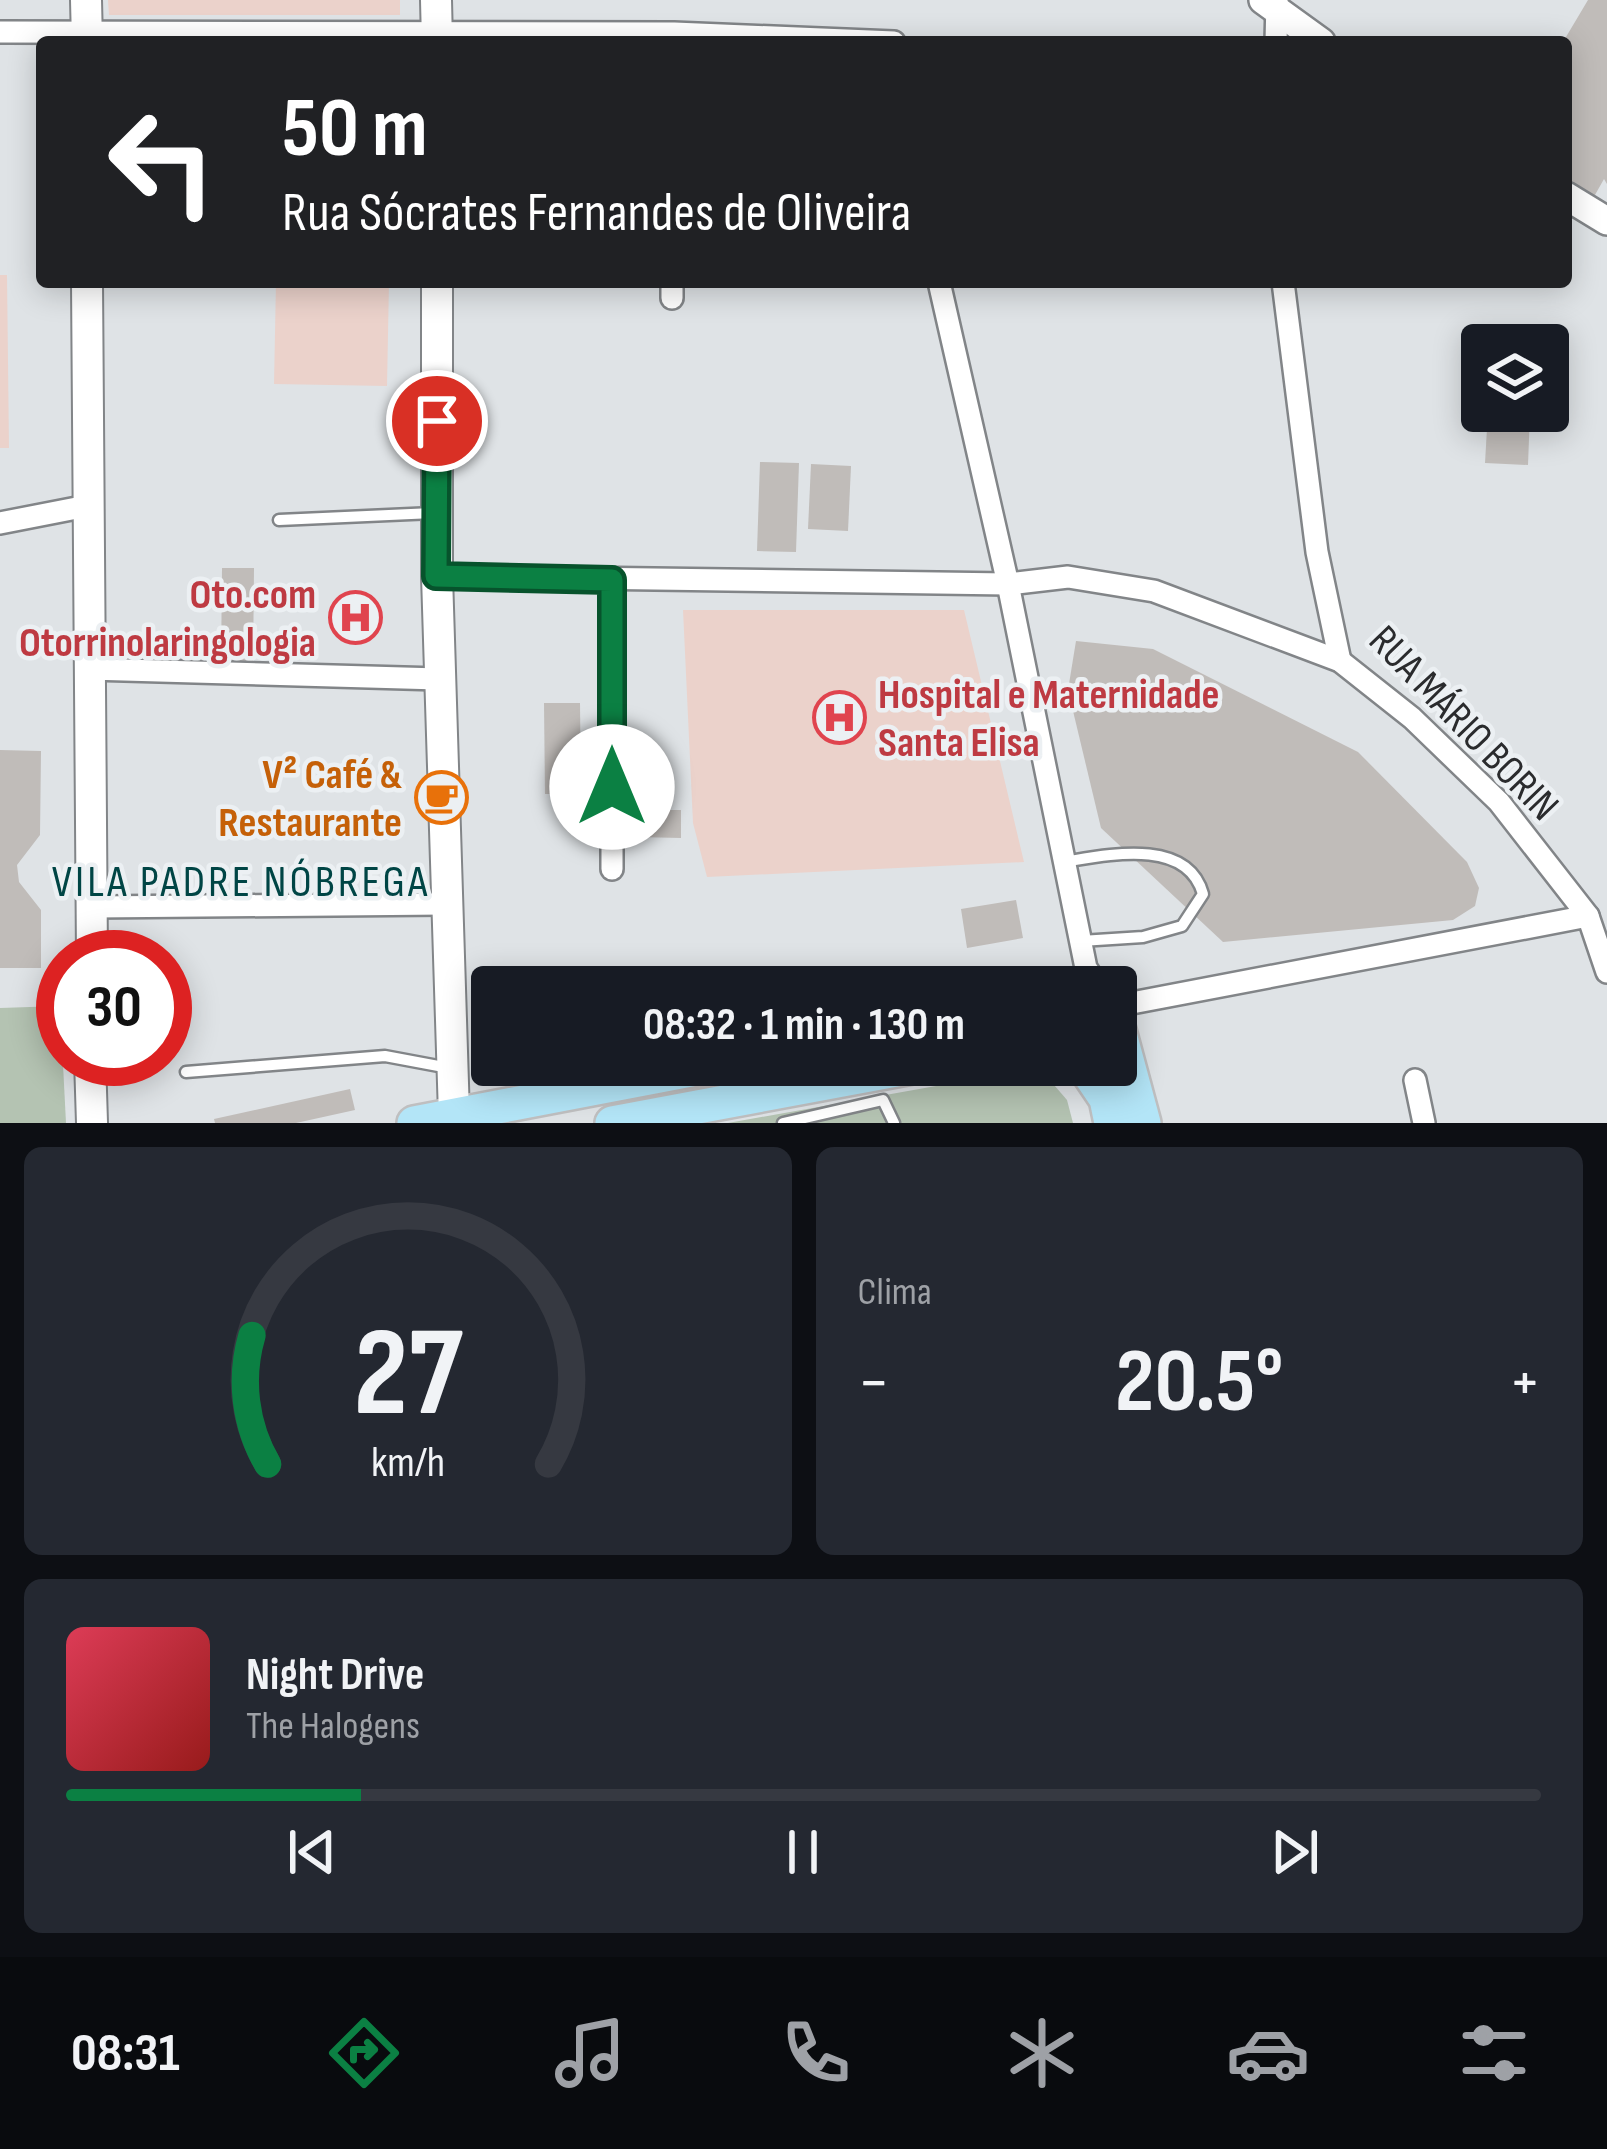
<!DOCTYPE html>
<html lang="pt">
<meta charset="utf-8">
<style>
:root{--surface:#171b24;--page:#242831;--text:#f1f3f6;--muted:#9ea1a6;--line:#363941;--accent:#0b8043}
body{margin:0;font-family:"Sofia Sans Condensed",sans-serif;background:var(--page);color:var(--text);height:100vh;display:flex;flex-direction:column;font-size:45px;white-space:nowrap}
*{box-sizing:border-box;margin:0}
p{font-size:39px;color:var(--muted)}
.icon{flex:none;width:66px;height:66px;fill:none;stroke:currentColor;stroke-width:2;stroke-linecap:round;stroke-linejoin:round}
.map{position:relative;height:1123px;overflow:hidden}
.details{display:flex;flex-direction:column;gap:24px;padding:24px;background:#0d0f14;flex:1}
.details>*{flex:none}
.top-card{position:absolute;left:36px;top:36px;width:1536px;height:252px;border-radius:12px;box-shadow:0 6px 30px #0003;background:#202124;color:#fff;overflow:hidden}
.controls{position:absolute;left:1461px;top:324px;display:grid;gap:24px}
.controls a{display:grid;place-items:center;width:108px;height:108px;border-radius:12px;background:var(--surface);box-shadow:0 6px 30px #0003;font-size:60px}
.speed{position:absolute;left:36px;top:930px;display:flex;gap:24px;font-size:60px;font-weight:700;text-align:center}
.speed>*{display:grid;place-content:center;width:156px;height:156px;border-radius:50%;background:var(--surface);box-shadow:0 6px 30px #0003;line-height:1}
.speed .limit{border:18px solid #d22;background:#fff;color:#111}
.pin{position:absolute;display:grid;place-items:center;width:102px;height:102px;color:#fff;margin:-51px;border:6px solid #fff;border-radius:50%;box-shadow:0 3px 12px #0007}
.me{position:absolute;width:132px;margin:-66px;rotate:0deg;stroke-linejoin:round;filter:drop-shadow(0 0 9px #0008)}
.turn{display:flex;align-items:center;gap:42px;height:252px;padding:0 48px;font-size:54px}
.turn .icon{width:156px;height:156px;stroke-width:2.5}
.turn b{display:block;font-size:84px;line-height:102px}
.big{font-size:90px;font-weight:700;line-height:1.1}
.details .tile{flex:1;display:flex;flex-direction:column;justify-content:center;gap:18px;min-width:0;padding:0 42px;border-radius:18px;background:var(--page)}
.details .dial{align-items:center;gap:0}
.dial svg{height:312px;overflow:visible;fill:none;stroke:var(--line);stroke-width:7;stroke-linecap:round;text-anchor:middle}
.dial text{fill:var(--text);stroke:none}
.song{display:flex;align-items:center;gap:36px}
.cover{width:144px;height:144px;border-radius:18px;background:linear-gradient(135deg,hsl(350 70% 55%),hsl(0 70% 35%))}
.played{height:12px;border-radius:6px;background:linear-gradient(90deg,var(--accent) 20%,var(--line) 20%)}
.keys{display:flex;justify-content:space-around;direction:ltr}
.heat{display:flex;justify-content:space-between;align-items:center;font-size:66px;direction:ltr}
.details .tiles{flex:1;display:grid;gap:24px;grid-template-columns:1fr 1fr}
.tile:last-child{grid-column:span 2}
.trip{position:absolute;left:471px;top:966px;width:666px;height:120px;border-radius:12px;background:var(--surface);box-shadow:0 6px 30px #0003;font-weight:700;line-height:120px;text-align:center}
.dock{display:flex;height:192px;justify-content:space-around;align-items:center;background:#090b0e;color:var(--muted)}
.dock .icon{width:84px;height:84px}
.dock .current{color:var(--accent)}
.dock b{font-size:54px;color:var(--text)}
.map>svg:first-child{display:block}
.medical{fill:#ebd2cb}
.green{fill:#b4c3b2}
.building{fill:#c0bcb9}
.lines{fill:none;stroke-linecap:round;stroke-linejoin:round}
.service-casing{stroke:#828588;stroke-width:15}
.minor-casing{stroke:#828588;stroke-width:26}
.tertiary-casing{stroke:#828588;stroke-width:32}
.secondary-casing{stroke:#828588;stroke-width:34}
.primary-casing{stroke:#bfbfc0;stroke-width:38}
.service{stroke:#fff;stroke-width:10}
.minor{stroke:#fff;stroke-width:21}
.tertiary{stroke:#fff;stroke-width:27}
.secondary{stroke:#fff;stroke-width:30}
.primary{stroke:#b3e5f7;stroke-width:33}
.route-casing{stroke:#07532c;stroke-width:30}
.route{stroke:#0b8043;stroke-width:21}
.labels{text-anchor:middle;stroke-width:9;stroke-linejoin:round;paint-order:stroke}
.health-label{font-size:42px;font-weight:bold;fill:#be3a42;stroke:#ecf0f3;text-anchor:end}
.street-label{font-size:42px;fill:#2a2b2d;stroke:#ecf0f3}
.food-label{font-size:42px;font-weight:bold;fill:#c56008;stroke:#ecf0f3;text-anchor:end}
.neighbourhood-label{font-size:45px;letter-spacing:3px;fill:#004545;stroke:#ecf0f3}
</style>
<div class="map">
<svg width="1607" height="1123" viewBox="0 0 1607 1123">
<rect width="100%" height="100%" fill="#dfe3e6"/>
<!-- medical -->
<g class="medical">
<polygon points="108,0 400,0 400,15 109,15"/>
<polygon points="0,275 7,275 9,448 0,448"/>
<polygon points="276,282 389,282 387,386 274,384"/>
<polygon points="683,610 964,610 1024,862 707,877 693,823"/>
</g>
<!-- green -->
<g class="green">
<polygon points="60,1006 66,1123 0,1123 0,1008"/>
<polygon points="1009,1073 1048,1078 1067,1100 1073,1123 728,1123"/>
</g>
<!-- building -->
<g class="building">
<polygon points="1588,0 1607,0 1607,184 1604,179 1587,209 1566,196 1563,42"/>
<polygon points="1511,326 1567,328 1560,394 1548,393 1548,345 1510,345"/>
<polygon points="1488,411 1530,412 1528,465 1485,463"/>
<polygon points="760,462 799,463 796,552 757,551"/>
<polygon points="811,464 851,466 848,531 808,529"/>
<polygon points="222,568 254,568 253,667 221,666"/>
<polygon points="1076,641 1153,649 1358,752 1467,862 1479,888 1475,906 1453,920 1223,942 1101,828 1068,690"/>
<polygon points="544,703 580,703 581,794 545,794"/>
<polygon points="0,750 41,751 40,835 17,865 19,882 41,910 41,968 0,968"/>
<polygon points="637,810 681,810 681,838 637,837"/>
<polygon points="1016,900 1023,938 967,948 961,909"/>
<polygon points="350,1089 355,1110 296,1123 215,1123 214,1119"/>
</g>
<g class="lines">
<defs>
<g id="service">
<polyline points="279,520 433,513"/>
<path d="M1064,862c43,-7 123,-25 139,32l-21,32 -39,11 -62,4"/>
<polyline points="186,1072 385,1056 449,1068"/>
<polyline points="783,1123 883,1100 894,1123"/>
</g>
<g id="minor">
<polyline points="0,32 674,33 894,42"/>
<polyline points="1276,42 1277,1"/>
<polyline points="939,282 1008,584 1086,968 1099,987"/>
<polyline points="1283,282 1317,552 1340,661"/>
<polyline points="672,298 672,282"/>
<polyline points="0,523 87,506"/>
<polyline points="437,576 1008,584 1068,577 1154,591 1340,661 1412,718 1499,802 1588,916 1607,972"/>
<polyline points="612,580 612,869"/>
<polyline points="89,669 439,679"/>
<polyline points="94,907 445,904"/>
<polyline points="1116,1006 1588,916"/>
<polyline points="1415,1080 1424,1123"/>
</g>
<g id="tertiary">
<polyline points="1263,0 1321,42"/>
<polyline points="1566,196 1607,221"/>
</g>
<g id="secondary">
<polyline points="86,0 87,42"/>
<polyline points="436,0 437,42"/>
<polyline points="87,282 92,957"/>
<polyline points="437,282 437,576 454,1115"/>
<polyline points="90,1059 92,1123"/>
</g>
<g id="primary">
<polyline points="1116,1019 1144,1123"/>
<polyline points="1083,1065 1106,1099 1111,1123"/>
<polyline points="414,1123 717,1065"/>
<polyline points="612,1123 923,1065"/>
</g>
</defs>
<!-- service casing -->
<use href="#service" class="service-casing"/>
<!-- minor casing -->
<use href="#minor" class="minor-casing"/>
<!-- tertiary casing -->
<use href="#tertiary" class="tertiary-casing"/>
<!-- secondary casing -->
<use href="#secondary" class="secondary-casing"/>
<!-- primary casing -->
<use href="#primary" class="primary-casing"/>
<!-- service -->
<use href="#service" class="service"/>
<!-- minor -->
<use href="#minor" class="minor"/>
<!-- tertiary -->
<use href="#tertiary" class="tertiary"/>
<!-- secondary -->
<use href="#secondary" class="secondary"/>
<!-- primary -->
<use href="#primary" class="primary"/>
</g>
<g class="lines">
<defs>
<polyline id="route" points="437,421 436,576 612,580 612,787"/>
</defs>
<!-- route casing -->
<use href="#route" class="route-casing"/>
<!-- route -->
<use href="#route" class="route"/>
</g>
<!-- icons -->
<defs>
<symbol id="hospital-ring" viewBox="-11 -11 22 22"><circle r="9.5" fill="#ecf0f3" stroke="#e0444e" stroke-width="1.5"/><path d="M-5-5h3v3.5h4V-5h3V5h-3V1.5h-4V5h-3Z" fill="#e0444e"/></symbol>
<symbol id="cafe-ring" viewBox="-11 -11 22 22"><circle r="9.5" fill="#ecf0f3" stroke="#e8710a" stroke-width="1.5"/><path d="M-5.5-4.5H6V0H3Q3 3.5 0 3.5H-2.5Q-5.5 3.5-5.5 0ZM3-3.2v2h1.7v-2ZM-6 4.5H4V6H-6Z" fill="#e8710a"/></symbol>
</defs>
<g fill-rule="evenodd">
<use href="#hospital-ring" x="326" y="588" width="59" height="59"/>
<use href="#hospital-ring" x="810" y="688" width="59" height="59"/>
<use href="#cafe-ring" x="412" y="768" width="59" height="59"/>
</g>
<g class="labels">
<!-- health labels -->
<g class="health-label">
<text x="316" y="608">Oto.com<tspan x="316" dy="48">Otorrinolaringologia</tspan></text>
<text x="878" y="708" text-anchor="start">Hospital e Maternidade<tspan x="878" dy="48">Santa Elisa</tspan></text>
</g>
<!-- street labels -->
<g class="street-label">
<text transform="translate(1465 722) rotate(46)" y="15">RUA MÁRIO BORIN</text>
</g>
<!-- food labels -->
<g class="food-label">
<text x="402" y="788">V² Café &amp;<tspan x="402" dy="48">Restaurante</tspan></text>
</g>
<!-- neighbourhood labels -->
<g class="neighbourhood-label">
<text x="241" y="896">VILA PADRE NÓBREGA</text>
</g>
</g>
</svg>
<div class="controls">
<a><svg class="icon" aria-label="layers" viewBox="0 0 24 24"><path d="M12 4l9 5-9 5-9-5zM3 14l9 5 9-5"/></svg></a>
</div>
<div class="speed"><div class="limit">30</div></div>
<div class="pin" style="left:437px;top:421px;background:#d93025"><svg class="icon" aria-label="arrive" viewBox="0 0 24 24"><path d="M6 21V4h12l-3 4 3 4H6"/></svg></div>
<svg class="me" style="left:612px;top:787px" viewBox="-20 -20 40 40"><circle r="19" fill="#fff"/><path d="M0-13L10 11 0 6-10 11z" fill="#0b8043"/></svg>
<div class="trip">08:32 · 1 min · 130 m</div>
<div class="top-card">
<div class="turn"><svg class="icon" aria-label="left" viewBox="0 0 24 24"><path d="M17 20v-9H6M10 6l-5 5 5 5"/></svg><div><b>50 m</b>Rua Sócrates Fernandes de Oliveira</div></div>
</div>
</div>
<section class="details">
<div class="tiles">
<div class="tile dial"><svg viewBox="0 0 100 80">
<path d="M14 69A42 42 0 1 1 86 69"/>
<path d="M14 69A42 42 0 0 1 10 36" stroke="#0b8043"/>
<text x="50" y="56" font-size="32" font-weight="700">27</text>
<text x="50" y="72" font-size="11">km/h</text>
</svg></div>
<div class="tile"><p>Clima</p>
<div class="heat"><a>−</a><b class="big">20.5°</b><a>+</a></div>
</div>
<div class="tile">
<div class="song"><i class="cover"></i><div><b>Night Drive</b><p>The Halogens</p></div></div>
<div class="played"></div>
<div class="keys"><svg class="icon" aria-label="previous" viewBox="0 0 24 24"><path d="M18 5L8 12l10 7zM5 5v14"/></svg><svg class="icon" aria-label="pause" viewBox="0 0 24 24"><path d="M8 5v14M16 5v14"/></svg><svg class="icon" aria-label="next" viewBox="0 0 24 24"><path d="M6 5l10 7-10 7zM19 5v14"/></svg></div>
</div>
</div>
</section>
<nav class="dock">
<b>08:31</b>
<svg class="icon current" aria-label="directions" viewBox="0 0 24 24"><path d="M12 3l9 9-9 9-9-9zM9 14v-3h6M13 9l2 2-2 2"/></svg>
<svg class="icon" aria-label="music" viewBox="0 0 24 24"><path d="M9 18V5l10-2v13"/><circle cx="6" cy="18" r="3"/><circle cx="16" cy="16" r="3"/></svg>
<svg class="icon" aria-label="phone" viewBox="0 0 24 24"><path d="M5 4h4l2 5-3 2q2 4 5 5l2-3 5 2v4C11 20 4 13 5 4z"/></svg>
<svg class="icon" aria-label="climate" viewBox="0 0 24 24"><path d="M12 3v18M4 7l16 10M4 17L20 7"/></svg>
<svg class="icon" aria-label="car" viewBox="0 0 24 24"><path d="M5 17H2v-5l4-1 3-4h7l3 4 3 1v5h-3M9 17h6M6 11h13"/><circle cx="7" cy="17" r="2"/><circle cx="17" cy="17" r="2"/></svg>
<svg class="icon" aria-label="filters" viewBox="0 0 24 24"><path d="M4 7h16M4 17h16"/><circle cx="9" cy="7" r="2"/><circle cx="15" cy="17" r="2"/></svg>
</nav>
